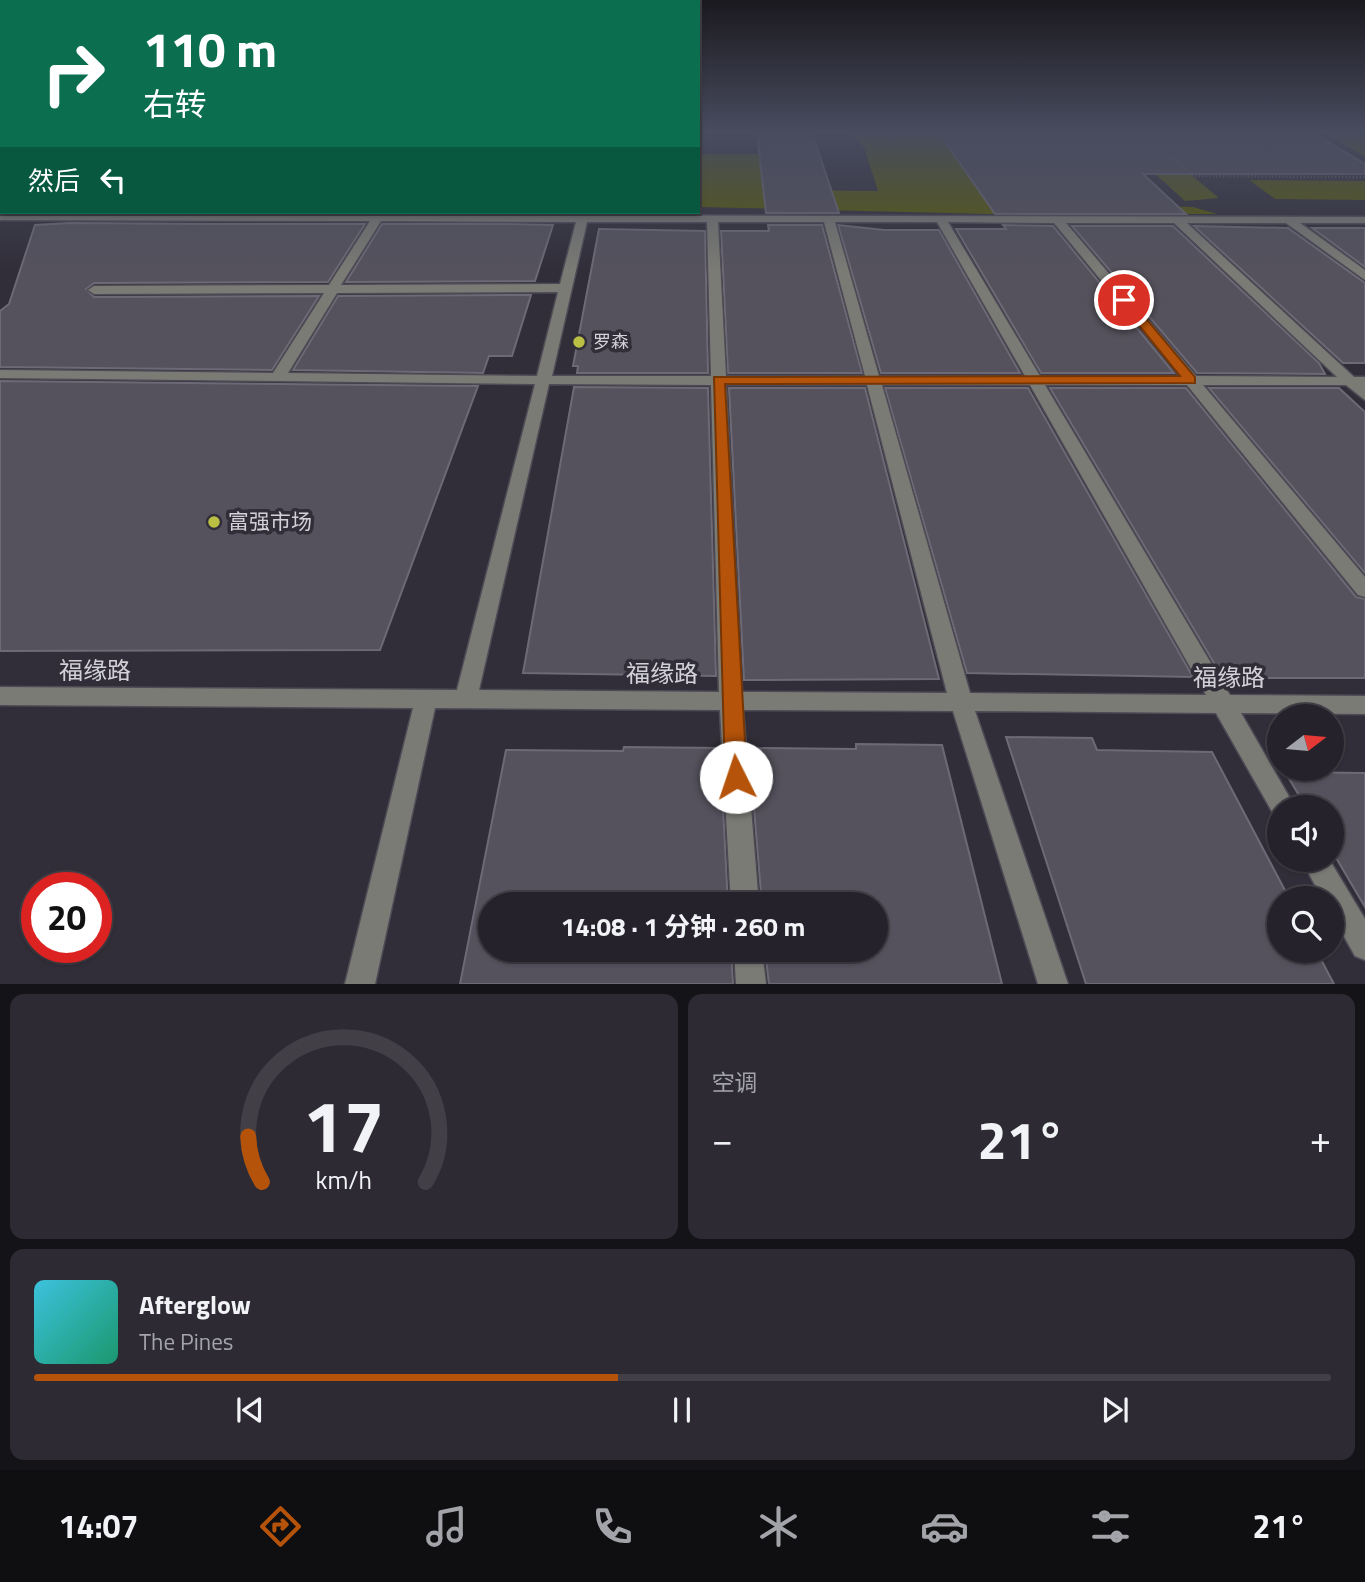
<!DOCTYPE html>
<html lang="zh">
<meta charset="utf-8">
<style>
:root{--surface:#25222b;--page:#2d2a33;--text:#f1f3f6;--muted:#a3a4a9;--line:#423f47;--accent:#b45309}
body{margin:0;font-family:"Titillium Web","Noto Sans SC",sans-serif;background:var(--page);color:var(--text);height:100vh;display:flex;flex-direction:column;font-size:26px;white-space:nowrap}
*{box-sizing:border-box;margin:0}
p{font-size:23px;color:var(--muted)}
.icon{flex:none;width:38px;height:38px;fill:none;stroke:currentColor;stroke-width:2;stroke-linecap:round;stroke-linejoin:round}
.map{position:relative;height:984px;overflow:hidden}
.side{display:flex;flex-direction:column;gap:10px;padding:10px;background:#141318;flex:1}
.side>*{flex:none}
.guide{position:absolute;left:0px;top:0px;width:700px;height:214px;box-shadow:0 2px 5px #0004,0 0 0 2px var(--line);background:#0b6e4f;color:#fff;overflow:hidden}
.needle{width:46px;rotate:74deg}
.tools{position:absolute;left:1267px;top:704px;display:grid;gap:14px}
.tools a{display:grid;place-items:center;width:77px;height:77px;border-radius:50%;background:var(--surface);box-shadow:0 2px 5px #0004,0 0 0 2px var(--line);font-size:35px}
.speed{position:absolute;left:21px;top:872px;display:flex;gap:14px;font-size:35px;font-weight:700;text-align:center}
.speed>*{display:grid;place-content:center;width:91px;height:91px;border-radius:50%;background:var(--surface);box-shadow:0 2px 5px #0004,0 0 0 2px var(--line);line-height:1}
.speed .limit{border:10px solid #d22;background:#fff;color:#111}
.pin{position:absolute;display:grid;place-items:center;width:60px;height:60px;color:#fff;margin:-30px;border:4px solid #fff;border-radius:50%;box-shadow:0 2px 7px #0007}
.me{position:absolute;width:77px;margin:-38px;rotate:356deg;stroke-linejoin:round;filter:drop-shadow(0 0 5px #0008)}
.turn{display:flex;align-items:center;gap:24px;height:147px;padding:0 28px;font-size:32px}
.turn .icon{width:91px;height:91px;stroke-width:2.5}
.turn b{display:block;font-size:49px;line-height:60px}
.then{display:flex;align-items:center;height:66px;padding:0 28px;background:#0003;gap:14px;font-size:26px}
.big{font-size:52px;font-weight:700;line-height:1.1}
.side .widget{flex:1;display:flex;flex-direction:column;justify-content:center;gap:10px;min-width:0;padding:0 24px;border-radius:14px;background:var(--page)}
.side .dial{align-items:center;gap:0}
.dial svg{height:182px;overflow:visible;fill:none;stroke:var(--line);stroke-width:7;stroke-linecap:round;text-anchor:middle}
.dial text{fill:var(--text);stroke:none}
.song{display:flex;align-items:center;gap:21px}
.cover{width:84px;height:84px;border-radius:10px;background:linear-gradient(135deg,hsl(190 70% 55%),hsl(160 70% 35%))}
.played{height:7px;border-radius:4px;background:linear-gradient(90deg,var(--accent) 45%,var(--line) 45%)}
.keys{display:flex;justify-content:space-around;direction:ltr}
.heat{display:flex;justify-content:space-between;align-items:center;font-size:38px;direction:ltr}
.side .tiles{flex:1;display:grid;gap:10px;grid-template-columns:1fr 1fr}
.widget:last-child{grid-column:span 2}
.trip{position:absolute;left:478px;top:892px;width:410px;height:70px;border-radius:35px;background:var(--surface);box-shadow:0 2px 5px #0004,0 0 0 2px var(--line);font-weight:700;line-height:70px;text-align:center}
.tabs{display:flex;height:112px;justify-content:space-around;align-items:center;background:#0f0e11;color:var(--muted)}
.tabs .icon{width:49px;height:49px}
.tabs .selected{color:var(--accent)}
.tabs b{font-size:32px;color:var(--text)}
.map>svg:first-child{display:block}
.green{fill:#585b13}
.forest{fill:#585b05}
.building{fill:#55525d;stroke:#6d6a75;stroke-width:2}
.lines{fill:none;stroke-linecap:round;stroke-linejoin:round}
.minor-casing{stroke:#4e4b56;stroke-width:3}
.path{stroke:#6f6c76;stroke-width:2.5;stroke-dasharray:1 2.5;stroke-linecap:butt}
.minor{fill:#7a7b75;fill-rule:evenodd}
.route{fill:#b45309;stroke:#753606;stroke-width:2}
.poi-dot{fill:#bbc045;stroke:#312e39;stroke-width:2.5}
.labels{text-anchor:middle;stroke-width:7;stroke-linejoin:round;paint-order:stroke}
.far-poi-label{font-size:18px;fill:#d3d1d8;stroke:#312e39;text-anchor:start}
.poi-label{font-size:21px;fill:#d3d1d8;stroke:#312e39;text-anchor:start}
.near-street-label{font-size:24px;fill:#d3d1d8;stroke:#312e39}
</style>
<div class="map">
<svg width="1365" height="984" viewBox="0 0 1365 984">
<rect width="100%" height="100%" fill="#312e39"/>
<!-- green -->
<g class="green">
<polygon points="1106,133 1141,133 1219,198 1185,201 1117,139"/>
<polygon points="1325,133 1356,133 1365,137 1365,157"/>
</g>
<!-- forest -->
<g class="forest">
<polygon points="847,133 1037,133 1117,205 1193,207 1217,214 987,214 698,207 698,154 759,154 763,190 878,191 864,147"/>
<polygon points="1249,180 1365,181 1365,200 1275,199"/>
</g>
<!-- building -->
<g class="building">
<polygon points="757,133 812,133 839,213 766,213"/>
<polygon points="939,133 1313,133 1365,164 1365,174 1143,174 1186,214 995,214"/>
<polygon points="70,223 215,224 365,224 328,282 94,283 86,289 94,297 319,296 272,370 0,367 0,311 9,304 35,225"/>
<polygon points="382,224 512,224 553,225 535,281 346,282"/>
<polygon points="768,225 822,225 862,373 728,373 721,231 769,231"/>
<polygon points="838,225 884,230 939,230 1020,373 881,373"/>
<polygon points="1003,225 1053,226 1174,373 1041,373 956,229 1006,229"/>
<polygon points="1072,226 1173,226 1319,363 1325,374 1197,373"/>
<polygon points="1194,226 1288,228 1365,283 1365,363 1343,363"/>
<polygon points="1312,228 1365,228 1365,267"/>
<polygon points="599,229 705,231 708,373 577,373 578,366 573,366"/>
<polygon points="531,295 512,356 489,356 483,373 293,370 338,296"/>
<polygon points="0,381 478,386 380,650 0,651"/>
<polygon points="574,387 708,388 716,676 523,673"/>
<polygon points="729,388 865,388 939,679 744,680"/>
<polygon points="885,388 1028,388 1193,677 967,673"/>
<polygon points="1050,388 1186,388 1356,597 1365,599 1365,678 1223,678"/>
<polygon points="1209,388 1339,388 1365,412 1365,573"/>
<polygon points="1006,737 1092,738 1097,750 1212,752 1289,898 1279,898 1279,950 1316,950 1334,984 1086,984"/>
<polygon points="856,744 942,745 1002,984 769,984 765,950 875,950 875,905 762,905 749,748 856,749"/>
<polygon points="624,747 720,748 728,905 490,905 490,950 731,950 733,984 460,984 506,750 623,751"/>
<polygon points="1285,772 1365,773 1365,907 1332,851 1332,807 1306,807"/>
</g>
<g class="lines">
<defs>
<g id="minor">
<rect x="0" y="149" width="2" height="6"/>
<path d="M0,214l1365,3v6h-65l65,47v10l-79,-57h-99l167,154h11v23l-19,-15h-143l162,192v20l-7,-2 -171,-210h-142l185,310 135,1v18l-124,-1 54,94h-16v10l-5,-2 -58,-102 -241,-2 93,273h-30l-85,-273 -210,-1 16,195h-28l-11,-195 -285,-2 -60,276h-30l68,-276 -413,-3v-18l457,3 78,-306 -535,-6v-8l273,3 51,-80 -230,1 -6,-4 6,-4 235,-1 41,-64 -370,-1zM381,221l195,1 -16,62 -219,1zM587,222h120l4,154h-159zM718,222h106l41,154h-139zM835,222h102l88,154h-146zM948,222l106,1 126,153h-140zM1066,223h108l163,154 -141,-1zM558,292l-21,84 -249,-3 49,-80zM549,384l162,1 8,307 -240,-2zM726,385h141l80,308 -205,-1zM882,385h148l176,310 -236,-2z"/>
<polygon points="1301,859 1329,859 1365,919 1365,960 1355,956 1332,915 1332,898 1322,898"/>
<polygon points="734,950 762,950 766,984 736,984"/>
</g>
</defs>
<!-- minor casing -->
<use href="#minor" class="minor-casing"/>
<!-- path -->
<g class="path">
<polyline points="847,133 855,137 1149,139 1141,133"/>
<polyline points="1149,139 1194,176 1365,177"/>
</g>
<!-- minor -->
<use href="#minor" class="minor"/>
</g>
<!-- sky -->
<linearGradient id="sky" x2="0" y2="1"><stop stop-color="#1b191f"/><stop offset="0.49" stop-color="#484c5f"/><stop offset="1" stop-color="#484c5f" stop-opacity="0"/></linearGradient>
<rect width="1365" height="270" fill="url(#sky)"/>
<!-- route -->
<polygon class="route" points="1120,297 1128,297 1195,377 1195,383 725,384 747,777 744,784 736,787 728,784 725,777 714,377 1180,376 1120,302"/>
<!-- markers -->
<g class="poi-dot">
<circle cx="579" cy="342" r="7"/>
<circle cx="214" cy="522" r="7"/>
</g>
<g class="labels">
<!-- far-poi labels -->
<g class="far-poi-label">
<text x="593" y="348">罗森</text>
</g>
<!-- poi labels -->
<g class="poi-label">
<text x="228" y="529">富强市场</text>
</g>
<!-- near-street labels -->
<g class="near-street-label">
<text x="95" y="679">福缘路</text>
<text x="662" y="682">福缘路</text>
<text x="1229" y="686">福缘路</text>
</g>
</g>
</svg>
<div class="tools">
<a><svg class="needle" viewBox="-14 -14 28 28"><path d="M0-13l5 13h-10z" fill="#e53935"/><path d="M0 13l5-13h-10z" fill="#a3a4a9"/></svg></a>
<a><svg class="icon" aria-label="sound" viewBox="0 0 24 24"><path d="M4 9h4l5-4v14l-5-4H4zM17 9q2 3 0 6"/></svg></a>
<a><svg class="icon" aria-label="search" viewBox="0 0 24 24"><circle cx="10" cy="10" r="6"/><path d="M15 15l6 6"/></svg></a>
</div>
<div class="speed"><div class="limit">20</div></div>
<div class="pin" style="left:1124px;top:300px;background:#d93025"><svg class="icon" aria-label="arrive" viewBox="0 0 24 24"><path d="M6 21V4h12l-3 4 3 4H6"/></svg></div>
<svg class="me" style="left:736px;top:777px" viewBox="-20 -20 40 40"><circle r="19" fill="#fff"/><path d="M0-13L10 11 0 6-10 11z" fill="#b45309"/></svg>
<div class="trip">14:08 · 1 分钟 · 260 m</div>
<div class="guide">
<div class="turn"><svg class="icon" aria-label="right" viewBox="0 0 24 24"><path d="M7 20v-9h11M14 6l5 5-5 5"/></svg><div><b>110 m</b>右转</div></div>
<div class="then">然后<svg class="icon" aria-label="left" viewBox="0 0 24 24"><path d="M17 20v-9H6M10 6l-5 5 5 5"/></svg></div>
</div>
</div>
<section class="side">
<div class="tiles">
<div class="widget dial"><svg viewBox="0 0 100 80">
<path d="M14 69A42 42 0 1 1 86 69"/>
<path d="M14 69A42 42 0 0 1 8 49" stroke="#b45309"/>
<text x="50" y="56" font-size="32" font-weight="700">17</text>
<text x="50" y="72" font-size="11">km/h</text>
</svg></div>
<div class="widget"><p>空调</p>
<div class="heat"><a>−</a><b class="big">21°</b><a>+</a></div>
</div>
<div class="widget">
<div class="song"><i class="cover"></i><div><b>Afterglow</b><p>The Pines</p></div></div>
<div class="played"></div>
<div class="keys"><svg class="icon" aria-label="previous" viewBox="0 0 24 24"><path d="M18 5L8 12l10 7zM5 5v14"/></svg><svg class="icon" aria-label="pause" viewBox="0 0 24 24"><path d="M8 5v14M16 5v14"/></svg><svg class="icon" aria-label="next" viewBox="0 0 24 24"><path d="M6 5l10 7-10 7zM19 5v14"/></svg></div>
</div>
</div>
</section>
<nav class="tabs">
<b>14:07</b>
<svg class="icon selected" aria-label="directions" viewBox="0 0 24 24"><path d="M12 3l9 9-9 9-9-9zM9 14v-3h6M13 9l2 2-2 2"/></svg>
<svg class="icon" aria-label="music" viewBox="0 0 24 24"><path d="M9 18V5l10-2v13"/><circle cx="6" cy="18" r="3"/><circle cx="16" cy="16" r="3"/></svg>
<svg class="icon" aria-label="phone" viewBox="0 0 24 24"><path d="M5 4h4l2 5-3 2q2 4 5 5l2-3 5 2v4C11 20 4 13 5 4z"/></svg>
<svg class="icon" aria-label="climate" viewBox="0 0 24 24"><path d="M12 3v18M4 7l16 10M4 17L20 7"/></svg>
<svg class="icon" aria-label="car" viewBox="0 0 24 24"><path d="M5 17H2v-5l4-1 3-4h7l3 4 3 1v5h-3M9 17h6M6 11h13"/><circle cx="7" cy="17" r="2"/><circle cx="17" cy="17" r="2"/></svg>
<svg class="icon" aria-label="filters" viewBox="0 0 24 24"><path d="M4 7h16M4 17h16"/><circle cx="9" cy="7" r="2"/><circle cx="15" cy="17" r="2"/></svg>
<b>21°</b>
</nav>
